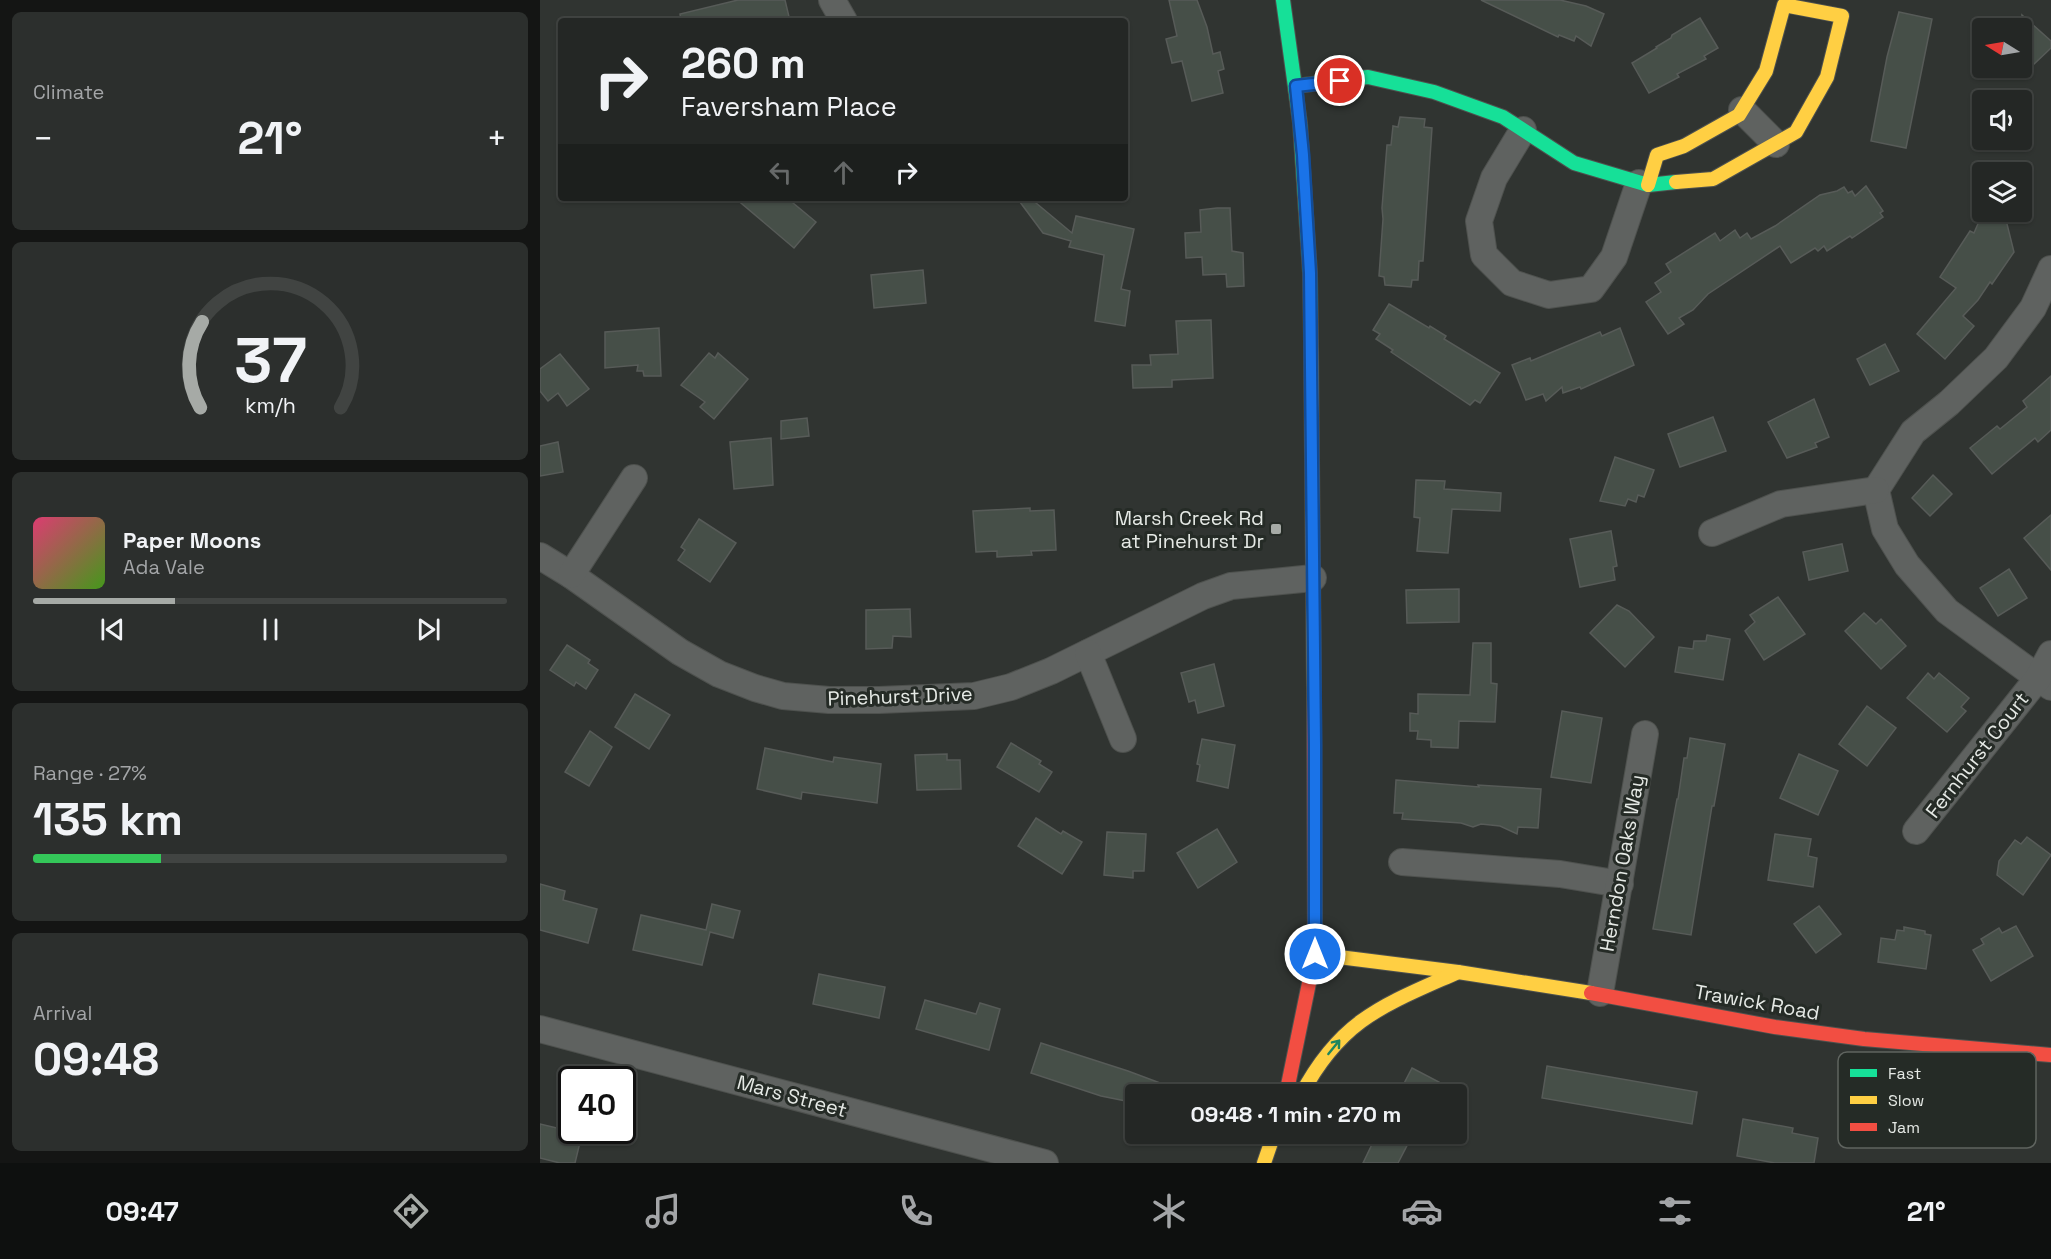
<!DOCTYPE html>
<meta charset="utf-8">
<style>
:root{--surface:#242725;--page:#2c2f2d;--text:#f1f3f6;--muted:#a3a5a7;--line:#414442;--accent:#a6aaa6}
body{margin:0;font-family:"Space Grotesk",sans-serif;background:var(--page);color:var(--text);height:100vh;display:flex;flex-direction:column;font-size:22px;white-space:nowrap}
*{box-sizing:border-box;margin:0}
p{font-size:20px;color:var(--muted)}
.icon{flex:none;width:33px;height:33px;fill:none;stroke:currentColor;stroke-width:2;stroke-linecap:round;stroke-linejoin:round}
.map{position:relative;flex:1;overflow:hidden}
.side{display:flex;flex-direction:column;gap:12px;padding:12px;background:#141514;width:540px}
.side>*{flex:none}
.hud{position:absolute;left:18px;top:18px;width:570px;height:183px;border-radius:6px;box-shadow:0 2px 4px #0004,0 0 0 2px var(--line);background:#242725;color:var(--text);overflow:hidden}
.needle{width:39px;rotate:281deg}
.buttons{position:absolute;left:1432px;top:18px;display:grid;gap:12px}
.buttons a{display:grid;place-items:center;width:60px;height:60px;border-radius:6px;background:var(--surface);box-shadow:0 2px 4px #0004,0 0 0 2px var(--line);font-size:30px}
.speed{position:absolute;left:18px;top:1066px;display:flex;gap:12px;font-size:30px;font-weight:700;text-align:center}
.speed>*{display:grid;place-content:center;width:78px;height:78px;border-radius:50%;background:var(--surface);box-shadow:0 2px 4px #0004,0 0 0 2px var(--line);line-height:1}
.speed .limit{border:3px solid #111;border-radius:9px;background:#fff;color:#111}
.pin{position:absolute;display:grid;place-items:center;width:51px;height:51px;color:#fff;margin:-26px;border:3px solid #fff;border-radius:50%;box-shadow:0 2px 6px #0007}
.me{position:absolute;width:66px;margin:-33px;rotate:0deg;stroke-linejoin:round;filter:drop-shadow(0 0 4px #0008)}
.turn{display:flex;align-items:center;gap:21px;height:126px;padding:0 24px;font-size:27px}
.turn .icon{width:78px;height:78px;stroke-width:2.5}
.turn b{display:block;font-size:42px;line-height:51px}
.lanes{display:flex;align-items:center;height:57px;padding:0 24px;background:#0003;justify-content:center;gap:30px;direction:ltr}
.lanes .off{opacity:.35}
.big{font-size:45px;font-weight:800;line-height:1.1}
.side .card{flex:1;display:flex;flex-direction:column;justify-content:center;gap:9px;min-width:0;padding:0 21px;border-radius:9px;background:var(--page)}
.side .dial{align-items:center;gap:0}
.dial svg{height:156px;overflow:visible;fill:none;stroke:var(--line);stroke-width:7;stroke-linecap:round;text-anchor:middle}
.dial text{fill:var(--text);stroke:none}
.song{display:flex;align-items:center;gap:18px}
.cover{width:72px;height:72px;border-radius:9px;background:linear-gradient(135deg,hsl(340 70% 55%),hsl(100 70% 35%))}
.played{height:6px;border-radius:3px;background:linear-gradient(90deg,var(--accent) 30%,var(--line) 30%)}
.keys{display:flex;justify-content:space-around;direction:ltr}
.heat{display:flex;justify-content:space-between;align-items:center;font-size:33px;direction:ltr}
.charge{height:9px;border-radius:4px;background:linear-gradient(90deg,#34c759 27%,var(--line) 0)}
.trip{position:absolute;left:585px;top:1084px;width:342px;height:60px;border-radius:6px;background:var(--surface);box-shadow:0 2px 4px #0004,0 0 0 2px var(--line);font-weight:800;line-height:60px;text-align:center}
.dock{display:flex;height:96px;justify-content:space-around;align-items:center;background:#0e100f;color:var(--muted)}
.dock .icon{width:42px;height:42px}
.dock .on{color:var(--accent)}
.dock b{font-size:27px;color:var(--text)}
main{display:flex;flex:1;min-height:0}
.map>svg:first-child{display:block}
.building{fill:#464f48;stroke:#575b58;stroke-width:1.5}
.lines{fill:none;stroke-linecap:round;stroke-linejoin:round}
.street-casing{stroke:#4e514e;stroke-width:28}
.fast-casing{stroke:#4e514e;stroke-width:16}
.slow-casing{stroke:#4e514e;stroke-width:16}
.jam-casing{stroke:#4e514e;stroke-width:16}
.street{stroke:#5f6260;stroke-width:26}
.fast{stroke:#16e098;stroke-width:14}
.slow{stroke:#ffcf43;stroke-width:14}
.jam{stroke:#f24e42;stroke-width:14}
.oneway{stroke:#1e865f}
.route-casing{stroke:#114b97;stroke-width:15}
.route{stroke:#1a73e8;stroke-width:10}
.poi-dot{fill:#a6aaa6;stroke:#252b26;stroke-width:2}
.labels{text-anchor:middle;stroke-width:6;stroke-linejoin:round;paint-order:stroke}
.poi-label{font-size:20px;fill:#e5e9e5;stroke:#252b26;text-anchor:end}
.street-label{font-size:20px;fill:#e5e9e5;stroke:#252b26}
.key{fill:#252b26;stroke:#5f645f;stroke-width:1.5}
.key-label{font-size:16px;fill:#e5e9e5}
</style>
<main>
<section class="side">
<div class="card"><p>Climate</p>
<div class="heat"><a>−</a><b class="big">21°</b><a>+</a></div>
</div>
<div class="card dial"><svg viewBox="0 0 100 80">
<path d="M14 69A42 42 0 1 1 86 69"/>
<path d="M14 69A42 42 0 0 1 15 25" stroke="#a6aaa6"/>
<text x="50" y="56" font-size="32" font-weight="700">37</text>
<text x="50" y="72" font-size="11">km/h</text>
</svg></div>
<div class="card">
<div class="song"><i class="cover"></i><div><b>Paper Moons</b><p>Ada Vale</p></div></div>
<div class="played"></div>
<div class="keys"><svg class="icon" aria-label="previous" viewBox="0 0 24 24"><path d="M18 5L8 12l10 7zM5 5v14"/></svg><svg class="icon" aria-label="pause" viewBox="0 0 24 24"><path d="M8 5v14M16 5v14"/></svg><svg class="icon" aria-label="next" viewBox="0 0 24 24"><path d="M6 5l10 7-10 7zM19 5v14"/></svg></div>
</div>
<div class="card"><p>Range · 27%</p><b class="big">135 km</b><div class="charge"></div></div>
<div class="card"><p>Arrival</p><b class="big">09:48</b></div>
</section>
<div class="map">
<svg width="1511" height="1163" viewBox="0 0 1511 1163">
<rect width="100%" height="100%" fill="#303431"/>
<!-- building -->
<g class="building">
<polygon points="198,0 245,0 250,21 141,21 140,14"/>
<polygon points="629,0 657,0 667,27 673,54 680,52 684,69 678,71 683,93 652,101 642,61 632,63 626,39 637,36"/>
<polygon points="941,0 1020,0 1046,6 1064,14 1051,46 1036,36 1034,41 1019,35 1018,37"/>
<polygon points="1359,12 1392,19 1366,148 1331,141 1347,57"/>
<polygon points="1482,15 1511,41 1511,48 1493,65 1482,55"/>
<polygon points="1160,18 1178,48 1164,56 1166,59 1137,74 1139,77 1109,93 1092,63 1117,48 1116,47 1131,38 1132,35"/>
<polygon points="860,117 885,119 884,127 892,128 883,261 879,261 878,280 872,280 871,287 845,285 844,277 839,276 843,219 842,208 847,145 851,145 853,126 858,127"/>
<polygon points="1326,186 1343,211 1340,213 1343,217 1312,238 1310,236 1287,251 1284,246 1278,251 1275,248 1251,263 1240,246 1168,294 1153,310 1139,318 1144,324 1128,334 1106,302 1121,292 1115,283 1131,272 1126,264 1175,233 1180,241 1195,230 1200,238 1207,233 1211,239 1235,226 1280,195 1297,191 1304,187 1308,193 1312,191 1315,196"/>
<polygon points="195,198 247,198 276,222 254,248"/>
<polygon points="477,198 490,198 532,233 536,216 594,229 581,289 590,291 585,326 555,321 564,255 529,247 531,241 503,233"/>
<polygon points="677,208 690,208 692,251 703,253 704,286 687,287 686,274 663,275 662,257 646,258 645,233 661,232 660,210"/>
<polygon points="1443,212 1464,212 1474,252 1452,284 1450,282 1438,300 1423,316 1434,326 1405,359 1377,334 1416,288 1400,277 1430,231 1434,233"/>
<polygon points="383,270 386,303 334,308 331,275"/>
<polygon points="849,304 889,328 890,326 906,336 904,339 960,373 940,403 935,400 930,405 851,352 853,350 836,339 840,334 833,330"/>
<polygon points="671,320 673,378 632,380 632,387 593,388 592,365 611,365 610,355 638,354 636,321"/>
<polygon points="119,328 121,376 104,376 103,371 97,371 98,365 65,368 65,332"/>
<polygon points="1080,328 1094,365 1041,389 1040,387 1023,393 1022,387 1006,401 1003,394 986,400 972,365 990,358 991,361 1060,332 1062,336"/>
<polygon points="1345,344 1359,371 1330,385 1317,359"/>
<polygon points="169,353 175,358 178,353 208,379 174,419 160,407 165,402 141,385"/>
<polygon points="20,354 49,389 27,406 18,393 8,401 0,391 0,369"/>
<polygon points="1511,376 1511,430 1498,442 1495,438 1452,474 1430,448 1457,426 1460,429 1487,407 1483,401"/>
<polygon points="1274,399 1289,437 1275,443 1277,447 1247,458 1228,422"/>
<polygon points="1173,417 1186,451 1140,467 1128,434"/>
<polygon points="267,418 269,436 241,439 241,421"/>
<polygon points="231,438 233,485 194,489 190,442"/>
<polygon points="18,442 23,472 0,476 0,446"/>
<polygon points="1075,457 1114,470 1104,497 1098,495 1096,502 1088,499 1085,506 1060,501"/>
<polygon points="1393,475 1412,494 1390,516 1372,498"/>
<polygon points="876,480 905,481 904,489 961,493 960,511 912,509 908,553 877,551 880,518 874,517"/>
<polygon points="490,508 490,511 514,510 516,550 491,551 492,555 457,557 457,551 436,552 433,511"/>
<polygon points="1511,515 1511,570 1484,538"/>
<polygon points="159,519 196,543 170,582 138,560 145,550 141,547"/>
<polygon points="1071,531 1077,566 1073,567 1075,580 1040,587 1030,539"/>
<polygon points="1302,544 1308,571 1269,580 1263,552"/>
<polygon points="1469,569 1487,598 1458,616 1440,588"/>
<polygon points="919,589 919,622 867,623 866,590"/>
<polygon points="1238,597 1265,634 1224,660 1205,631 1215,622 1210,615"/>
<polygon points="1077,605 1089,611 1114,637 1085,667 1050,633"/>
<polygon points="370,609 371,637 353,636 352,648 326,649 326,610"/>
<polygon points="1324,613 1336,624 1341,619 1366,646 1341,669 1305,631"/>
<polygon points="1167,635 1190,639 1183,680 1135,672 1139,647 1153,649 1154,641 1166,641"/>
<polygon points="933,643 951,643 951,683 957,684 955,722 919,721 918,748 891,747 891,740 877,739 878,731 870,731 870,713 878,714 878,694 930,695"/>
<polygon points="27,645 50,660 48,663 58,670 46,689 36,682 34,686 10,670"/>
<polygon points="674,664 684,706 658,713 655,700 649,702 641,673"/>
<polygon points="1388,673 1394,679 1399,673 1429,698 1421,707 1426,711 1407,732 1367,698"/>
<polygon points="95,694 130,715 109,749 75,727"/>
<polygon points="1327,706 1356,728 1327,766 1299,744"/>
<polygon points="1022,711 1062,718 1051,783 1011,777"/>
<polygon points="50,731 72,747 49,786 25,772"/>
<polygon points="1150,738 1185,744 1174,806 1172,806 1151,935 1113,929 1137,799 1138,799 1144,758 1147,758"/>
<polygon points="662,739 695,745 688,788 657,781 660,765 657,764"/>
<polygon points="471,743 501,761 499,764 512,772 499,792 457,767"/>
<polygon points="225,748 293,762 294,757 341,764 337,803 262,792 261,799 217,789"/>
<polygon points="407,754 407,760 420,760 421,789 377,790 375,755"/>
<polygon points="1259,754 1298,771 1278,815 1240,798"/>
<polygon points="856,780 939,787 938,785 1001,789 998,828 978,827 977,834 960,826 941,824 933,827 921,823 862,819 863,813 854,813"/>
<polygon points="496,818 521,834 523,831 542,842 522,874 478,846"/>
<polygon points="677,829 697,862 658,888 637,853"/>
<polygon points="567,832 606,834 604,871 593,871 593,878 564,875"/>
<polygon points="1235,834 1271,839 1268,856 1277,858 1273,887 1228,880"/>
<polygon points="1487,837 1511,855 1483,895 1457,875 1459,861 1475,840 1481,844"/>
<polygon points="0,884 25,891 23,900 57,909 48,943 0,930"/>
<polygon points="172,904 200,911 193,938 170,932 162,965 93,950 101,915 166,930"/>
<polygon points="1279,906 1301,934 1276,953 1254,924"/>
<polygon points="1476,926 1493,956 1451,981 1433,950 1444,944 1441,939 1459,928 1462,933"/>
<polygon points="1364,927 1385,931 1385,934 1391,935 1386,969 1338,962 1341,938 1355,940 1357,930 1364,931"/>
<polygon points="279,974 345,987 339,1018 273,1004"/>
<polygon points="385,1000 436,1014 440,1003 460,1009 449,1050 376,1029"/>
<polygon points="501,1043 588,1071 647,1093 647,1095 596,1095 596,1103 561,1096 491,1073"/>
<polygon points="1007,1066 1157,1092 1152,1124 1002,1098"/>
<polygon points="872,1068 899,1082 892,1095 858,1095"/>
<polygon points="1203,1119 1253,1128 1252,1133 1278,1138 1274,1163 1235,1163 1197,1156"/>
<polygon points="0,1124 42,1134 35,1163 20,1163 0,1158"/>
<polygon points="837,1134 873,1134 858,1163 823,1163"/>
</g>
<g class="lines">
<defs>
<g id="street">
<polyline points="292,0 304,21"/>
<polyline points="1202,110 1236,144"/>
<polyline points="983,130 954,178 939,221 944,255 972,283 1009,295 1051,289 1074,257 1099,183"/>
<polyline points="1511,269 1493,308 1456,358 1409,403 1373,432 1336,490 1345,529 1367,565 1407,611 1511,687"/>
<polyline points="1172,533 1241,504 1336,490"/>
<polyline points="0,556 31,575 140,652 179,674 215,688 243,696 289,700 339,700 434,696 471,687 511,671 663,596 691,586 773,578"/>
<polyline points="31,575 94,478"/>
<polyline points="548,653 583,739"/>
<polyline points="1376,831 1498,678 1511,654"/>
<polyline points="862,862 1020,874 1080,884"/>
<polyline points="1060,993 1105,734"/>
<polyline points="0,1029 505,1163"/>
</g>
<g id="fast">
<polyline points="743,0 760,123 770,273 771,342"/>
<polyline points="756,86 828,77 894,92 963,117 1034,163 1108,185 1136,182"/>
</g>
<g id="slow">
<polyline points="1108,185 1117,155 1144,146 1199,115 1226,71 1244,5 1302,16 1287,77 1256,132 1173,179 1136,182"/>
<polyline points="771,342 774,689"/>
<polyline points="775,954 918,972 1051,993"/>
<path d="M761,1095c40,-76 83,-90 157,-123"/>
<polyline points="724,1163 734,1134"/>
</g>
<g id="jam">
<polyline points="1051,993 1235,1027 1324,1039 1511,1055"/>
<polyline points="746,1095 775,954 774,689"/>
</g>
</defs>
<!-- street casing -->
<use href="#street" class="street-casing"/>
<!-- fast casing -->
<use href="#fast" class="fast-casing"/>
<!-- slow casing -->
<use href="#slow" class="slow-casing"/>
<!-- jam casing -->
<use href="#jam" class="jam-casing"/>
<!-- street -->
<use href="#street" class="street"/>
<!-- fast -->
<use href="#fast" class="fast"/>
<!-- slow -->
<use href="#slow" class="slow"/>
<!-- jam -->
<use href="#jam" class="jam"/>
</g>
<!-- one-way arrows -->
<defs><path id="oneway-shaft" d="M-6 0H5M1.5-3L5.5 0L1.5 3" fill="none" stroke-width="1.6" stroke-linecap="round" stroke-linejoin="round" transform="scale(1.5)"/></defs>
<use class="oneway" href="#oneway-shaft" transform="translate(794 1047) rotate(-51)"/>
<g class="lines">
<defs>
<polyline id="route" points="775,954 775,744 770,273 763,155 756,86 800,81"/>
</defs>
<!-- route casing -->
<use href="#route" class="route-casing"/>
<!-- route -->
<use href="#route" class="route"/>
</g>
<!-- markers -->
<rect class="poi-dot" x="730" y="523" width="12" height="12" rx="3"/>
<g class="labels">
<!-- poi labels -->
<g class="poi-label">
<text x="724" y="525">Marsh Creek Rd<tspan x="724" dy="23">at Pinehurst Dr</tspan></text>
</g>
<!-- street labels -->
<g class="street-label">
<text transform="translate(360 696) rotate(-2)" y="7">Pinehurst Drive</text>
<text transform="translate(1437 755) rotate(-52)" y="7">Fernhurst Court</text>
<text transform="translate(1082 863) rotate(-80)" y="7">Herndon Oaks Way</text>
<text transform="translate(1217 1002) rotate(10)" y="7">Trawick Road</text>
<text transform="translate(252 1096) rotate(15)" y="7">Mars Street</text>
</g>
</g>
<!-- legend -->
<rect x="1298" y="1052" width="198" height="96" rx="9" class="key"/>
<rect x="1310" y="1069" width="27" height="8" fill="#16e098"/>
<rect x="1310" y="1096" width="27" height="8" fill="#ffcf43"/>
<rect x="1310" y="1123" width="27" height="8" fill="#f24e42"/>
<g class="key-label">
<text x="1348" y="1079">Fast</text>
<text x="1348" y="1106">Slow</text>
<text x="1348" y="1133">Jam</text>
</g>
</svg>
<div class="buttons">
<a><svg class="needle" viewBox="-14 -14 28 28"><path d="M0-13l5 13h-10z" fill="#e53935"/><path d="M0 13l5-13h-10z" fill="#a3a5a7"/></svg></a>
<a><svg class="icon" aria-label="sound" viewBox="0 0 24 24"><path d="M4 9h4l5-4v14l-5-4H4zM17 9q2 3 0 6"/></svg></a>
<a><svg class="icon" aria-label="layers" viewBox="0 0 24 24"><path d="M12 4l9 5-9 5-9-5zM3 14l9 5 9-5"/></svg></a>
</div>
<div class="speed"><div class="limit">40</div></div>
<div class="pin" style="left:800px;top:81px;background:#d93025"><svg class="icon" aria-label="arrive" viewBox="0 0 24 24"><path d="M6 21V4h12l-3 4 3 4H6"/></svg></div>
<svg class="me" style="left:775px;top:954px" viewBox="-20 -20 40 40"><circle r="17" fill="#1a73e8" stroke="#fff" stroke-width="3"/><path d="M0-11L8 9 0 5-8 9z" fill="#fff"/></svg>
<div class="trip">09:48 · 1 min · 270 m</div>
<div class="hud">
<div class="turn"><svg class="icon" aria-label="right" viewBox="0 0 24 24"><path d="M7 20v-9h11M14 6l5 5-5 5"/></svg><div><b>260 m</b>Faversham Place</div></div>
<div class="lanes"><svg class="icon off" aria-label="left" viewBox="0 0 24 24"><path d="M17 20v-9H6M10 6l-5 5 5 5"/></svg><svg class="icon off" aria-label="ahead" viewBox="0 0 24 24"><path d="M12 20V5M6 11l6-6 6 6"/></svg><svg class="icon" aria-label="right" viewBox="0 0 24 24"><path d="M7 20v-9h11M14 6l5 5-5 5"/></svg></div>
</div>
</div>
</main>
<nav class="dock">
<b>09:47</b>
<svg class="icon on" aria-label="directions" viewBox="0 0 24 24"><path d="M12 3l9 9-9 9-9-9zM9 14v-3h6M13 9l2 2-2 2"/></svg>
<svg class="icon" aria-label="music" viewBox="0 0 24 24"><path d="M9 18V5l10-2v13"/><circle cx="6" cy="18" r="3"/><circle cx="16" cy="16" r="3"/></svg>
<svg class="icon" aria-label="phone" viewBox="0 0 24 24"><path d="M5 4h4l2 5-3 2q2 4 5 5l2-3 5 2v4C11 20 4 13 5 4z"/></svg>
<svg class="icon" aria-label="climate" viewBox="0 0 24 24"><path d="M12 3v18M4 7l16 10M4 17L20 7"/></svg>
<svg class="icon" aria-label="car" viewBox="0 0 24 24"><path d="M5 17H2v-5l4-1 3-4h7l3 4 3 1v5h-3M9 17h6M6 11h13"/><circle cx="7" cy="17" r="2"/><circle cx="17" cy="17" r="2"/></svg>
<svg class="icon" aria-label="filters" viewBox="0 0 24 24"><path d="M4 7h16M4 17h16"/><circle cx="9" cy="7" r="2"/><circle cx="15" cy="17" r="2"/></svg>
<b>21°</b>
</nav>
